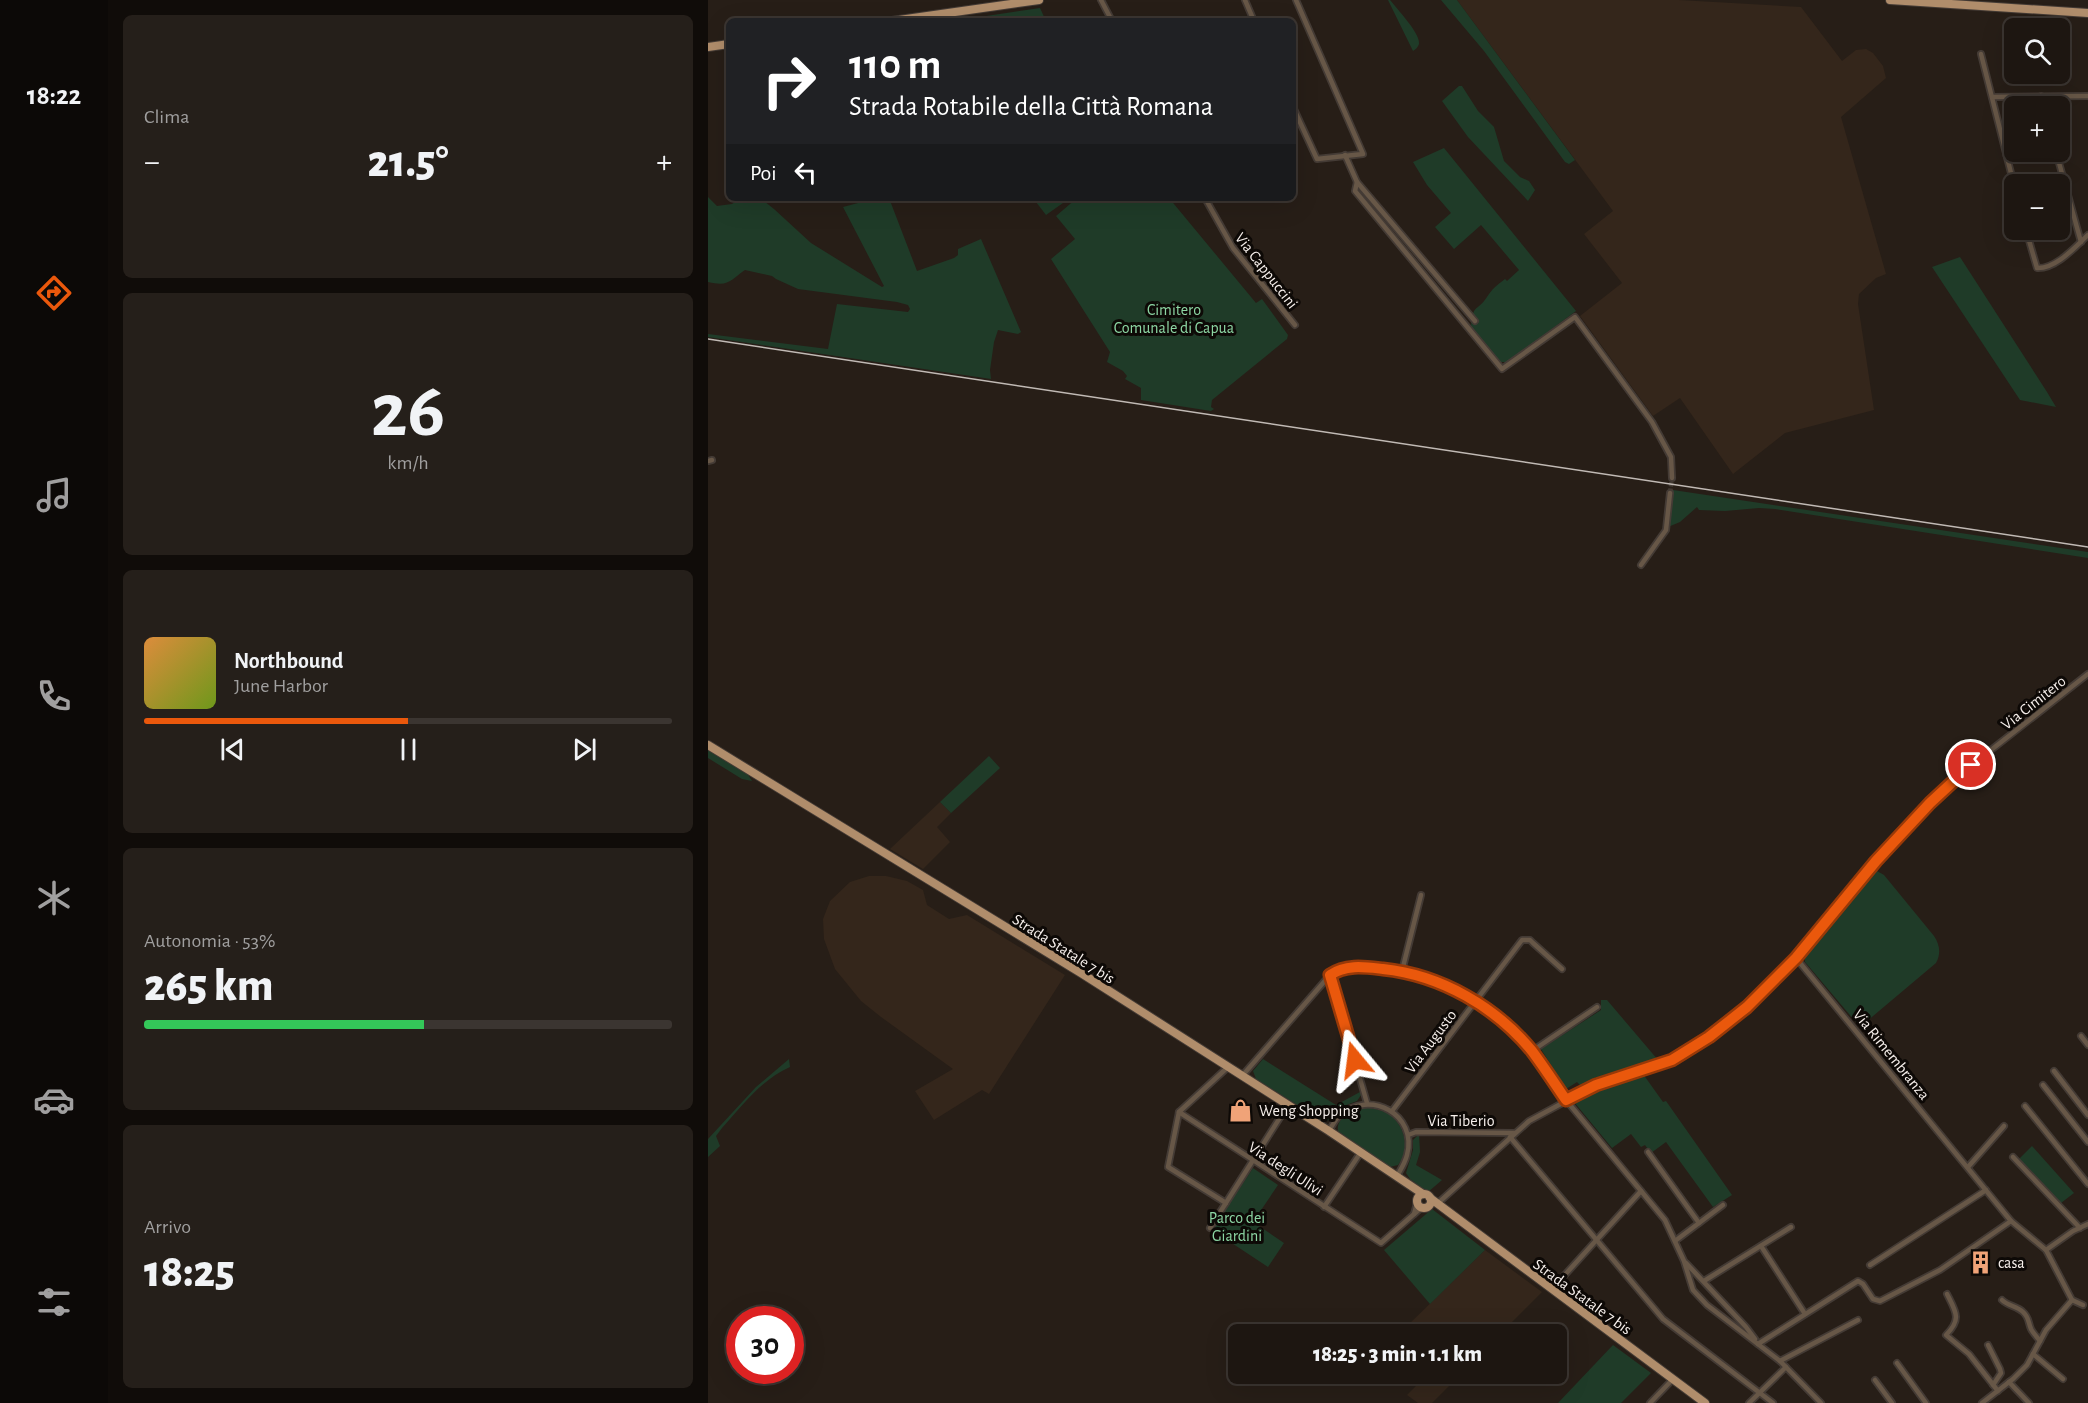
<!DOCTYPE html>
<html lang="it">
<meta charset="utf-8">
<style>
:root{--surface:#1d1611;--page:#251f1a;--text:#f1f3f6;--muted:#a09f9f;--line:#3b3531;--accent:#ea580c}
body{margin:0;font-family:"Alegreya Sans",sans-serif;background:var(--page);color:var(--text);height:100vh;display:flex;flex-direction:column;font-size:22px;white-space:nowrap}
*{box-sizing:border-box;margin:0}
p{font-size:20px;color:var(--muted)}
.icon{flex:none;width:33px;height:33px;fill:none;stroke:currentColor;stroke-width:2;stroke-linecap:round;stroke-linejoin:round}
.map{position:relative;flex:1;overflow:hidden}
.drawer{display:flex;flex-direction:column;gap:15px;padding:15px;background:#100c09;width:600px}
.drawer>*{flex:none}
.top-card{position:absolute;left:18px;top:18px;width:570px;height:183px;border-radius:9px;box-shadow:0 6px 24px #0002,0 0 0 2px var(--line);background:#202124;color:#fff;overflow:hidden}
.buttons{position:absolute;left:1296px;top:18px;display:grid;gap:12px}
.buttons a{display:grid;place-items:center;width:66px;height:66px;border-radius:9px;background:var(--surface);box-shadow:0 6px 24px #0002,0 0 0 2px var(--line);font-size:30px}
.speed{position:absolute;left:18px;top:1306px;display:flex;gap:12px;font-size:30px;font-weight:700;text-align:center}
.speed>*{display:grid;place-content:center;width:78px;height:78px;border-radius:50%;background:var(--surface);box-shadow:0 6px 24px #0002,0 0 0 2px var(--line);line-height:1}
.speed .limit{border:9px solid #d22;background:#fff;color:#111}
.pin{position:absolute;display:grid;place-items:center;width:51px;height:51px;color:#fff;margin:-26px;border:3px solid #fff;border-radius:50%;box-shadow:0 2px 6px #0007}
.me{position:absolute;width:66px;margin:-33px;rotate:344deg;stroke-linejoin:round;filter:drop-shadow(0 0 4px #0008)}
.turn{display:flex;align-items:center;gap:21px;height:126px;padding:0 24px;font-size:27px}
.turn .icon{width:78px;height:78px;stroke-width:2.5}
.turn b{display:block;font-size:42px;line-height:51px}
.then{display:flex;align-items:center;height:57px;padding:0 24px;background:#0003;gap:12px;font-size:22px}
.big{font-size:45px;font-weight:800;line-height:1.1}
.drawer .widget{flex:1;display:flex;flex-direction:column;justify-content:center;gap:9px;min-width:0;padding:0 21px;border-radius:9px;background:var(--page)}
.drawer .dial{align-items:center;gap:0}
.dial b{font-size:78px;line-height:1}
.song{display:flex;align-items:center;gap:18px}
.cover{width:72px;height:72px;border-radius:9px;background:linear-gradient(135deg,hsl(30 70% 55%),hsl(80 70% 35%))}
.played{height:6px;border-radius:3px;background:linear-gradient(90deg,var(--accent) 50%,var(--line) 50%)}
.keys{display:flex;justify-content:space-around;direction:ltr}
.heat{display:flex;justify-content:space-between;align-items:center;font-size:33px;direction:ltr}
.charge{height:9px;border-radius:4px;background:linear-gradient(90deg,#34c759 53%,var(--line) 0)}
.trip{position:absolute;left:520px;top:1324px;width:339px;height:60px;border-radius:9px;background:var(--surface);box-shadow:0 6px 24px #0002,0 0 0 2px var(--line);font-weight:800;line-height:60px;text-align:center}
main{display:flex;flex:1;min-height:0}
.tab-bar{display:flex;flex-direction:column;width:108px;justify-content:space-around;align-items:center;background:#0c0907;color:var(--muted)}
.tab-bar .icon{width:42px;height:42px}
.tab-bar .active{color:var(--accent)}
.tab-bar b{font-size:27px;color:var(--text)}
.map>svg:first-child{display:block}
.built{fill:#34261b}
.green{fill:#1f3b28}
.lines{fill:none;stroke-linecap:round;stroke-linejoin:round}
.street-tunnel{stroke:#463e37;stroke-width:4.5;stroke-dasharray:4.5 2;stroke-linecap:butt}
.street-casing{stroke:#443b35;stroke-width:8}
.primary-casing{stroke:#443b35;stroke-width:10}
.street{stroke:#675747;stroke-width:4.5}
.primary{stroke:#b08d6b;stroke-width:8}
.rail{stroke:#c1bab5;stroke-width:1.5}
.route-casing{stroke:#983908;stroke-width:15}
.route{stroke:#ea580c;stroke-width:10}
.labels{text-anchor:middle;stroke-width:6;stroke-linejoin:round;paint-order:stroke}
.street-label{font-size:16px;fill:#f7f0ec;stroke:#0d0906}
.park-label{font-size:16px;fill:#8dd7a4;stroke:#0d0906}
.poi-label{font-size:16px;fill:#f7f0ec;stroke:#0d0906;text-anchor:start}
</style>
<main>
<nav class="tab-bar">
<b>18:22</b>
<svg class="icon active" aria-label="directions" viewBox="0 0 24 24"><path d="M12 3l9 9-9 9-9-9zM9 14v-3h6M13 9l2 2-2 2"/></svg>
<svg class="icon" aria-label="music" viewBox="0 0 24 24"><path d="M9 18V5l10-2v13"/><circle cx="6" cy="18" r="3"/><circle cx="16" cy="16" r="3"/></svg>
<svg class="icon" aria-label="phone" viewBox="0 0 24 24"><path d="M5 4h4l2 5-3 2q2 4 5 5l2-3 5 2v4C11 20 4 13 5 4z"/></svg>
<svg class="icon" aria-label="climate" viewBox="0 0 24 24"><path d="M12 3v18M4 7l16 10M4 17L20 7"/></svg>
<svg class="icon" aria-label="car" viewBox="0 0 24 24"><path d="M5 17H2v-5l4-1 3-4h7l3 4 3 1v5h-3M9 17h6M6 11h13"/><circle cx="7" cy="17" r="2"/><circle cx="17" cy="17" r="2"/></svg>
<svg class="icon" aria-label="filters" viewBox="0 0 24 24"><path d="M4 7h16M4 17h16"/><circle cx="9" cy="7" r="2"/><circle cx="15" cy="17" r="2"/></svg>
</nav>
<section class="drawer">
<div class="widget"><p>Clima</p>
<div class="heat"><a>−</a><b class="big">21.5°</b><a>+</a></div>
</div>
<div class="widget dial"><b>26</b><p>km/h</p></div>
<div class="widget">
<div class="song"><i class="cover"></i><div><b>Northbound</b><p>June Harbor</p></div></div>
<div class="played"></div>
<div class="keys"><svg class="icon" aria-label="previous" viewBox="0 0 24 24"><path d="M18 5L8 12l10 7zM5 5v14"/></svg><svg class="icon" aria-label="pause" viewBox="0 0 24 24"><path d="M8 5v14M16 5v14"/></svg><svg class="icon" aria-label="next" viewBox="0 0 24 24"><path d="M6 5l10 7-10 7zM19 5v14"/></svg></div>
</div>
<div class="widget"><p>Autonomia · 53%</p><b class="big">265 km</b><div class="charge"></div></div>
<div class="widget"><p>Arrivo</p><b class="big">18:25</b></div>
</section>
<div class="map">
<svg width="1380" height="1403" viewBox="0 0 1380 1403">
<rect width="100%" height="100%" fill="#271e17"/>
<!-- built -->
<g class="built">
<polygon points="749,0 971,0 1093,7 1134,61 1148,50 1158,49 1165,53 1175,66 1178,78 1133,117 1178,274 1168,278 1151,294 1150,304 1166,410 1077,433 1025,474 972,398 945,416 872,316 914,283 876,234 905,211"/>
<polygon points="232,802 243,813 229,827 242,842 215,869 182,849"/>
<polygon points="161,876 178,876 199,881 215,890 219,905 241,919 259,915 357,975 281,1094 274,1090 226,1120 207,1091 245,1069 173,1017 153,1001 127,969 116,939 115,919 122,901 142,882"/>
<polygon points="777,1250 834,1292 791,1335 706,1335 698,1327"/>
<polygon points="720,1374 753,1374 724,1403 710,1403 699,1395"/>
</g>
<!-- green -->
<g class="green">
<path d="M680,0h2c7,9 31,34 29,44 -1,3 -3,5 -6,7z"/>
<polygon points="733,0 749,0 867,160 861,164 857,162 776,51"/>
<polygon points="332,8 338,21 259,21 258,19"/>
<polygon points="751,86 754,86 770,111 786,127 796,161 812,177 821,181 827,190 820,201 760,137 734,101"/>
<path d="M736,148l132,163 -68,51h-9l-28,-35c2,-24 5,-14 16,-30 5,-8 10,-12 18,-18l2,2 12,-11 -38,-45 -27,24 -19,-22 16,-14 -24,-28 -14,-23z"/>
<path d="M0,197l9,9 15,-2 8,-6h20l14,11 37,34 71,44 2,-1 -41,-79 34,-9h12l28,73 37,-13 4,-3v-6l23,-10 40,93 -3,2 -20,-4 -4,12 -4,28 1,9 -283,-42v-3l120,15 9,-45 71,8 2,-3 -2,-4 -11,-3 -99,-13 -22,-10 -4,-3 -27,-6c-15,10 -15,17 -37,12z"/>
<polygon points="325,198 362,198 338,215"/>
<polygon points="369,198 461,198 548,303 554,299 580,335 579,339 504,400 503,407 506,409 503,411 433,400 433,388 417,379 419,376 415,371 399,362 402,352 343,259 367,239 348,216"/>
<polygon points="1252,257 1339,392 1348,407 1312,400 1224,267"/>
<polygon points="965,490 1380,552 1380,558 1067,509 1051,508 1017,511 991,510 989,507 972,522 960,527"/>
<polygon points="0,749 39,773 44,781 34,779 0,758"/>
<polygon points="281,756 292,768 243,813 232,802"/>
<path d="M1169,871l7,4 50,61c6,9 7,18 2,27l-76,64 -55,-65 -1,-8 66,-79z"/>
<polygon points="893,1000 899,1000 950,1060 916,1073 892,1079 888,1077 874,1087 869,1082 858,1089 833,1049 893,1010"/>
<path d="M81,1059l1,8c-28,12 -48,39 -68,61l-6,8 4,10 -12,11v-18l48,-52z"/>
<polygon points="555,1059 628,1105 652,1092 653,1095 649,1101 636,1106 619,1121 613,1120 548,1079 545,1071"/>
<polygon points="935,1074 955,1102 958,1101 1024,1195 1005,1207 958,1142 943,1153 937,1145 933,1147 923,1134 904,1148 866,1102 883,1091"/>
<path d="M658,1107c9,2 16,3 23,7 16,11 22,36 9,51l-8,2 -52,-36c-2,-15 16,-21 28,-24z"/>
<polygon points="711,1134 712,1152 708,1165 734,1180 720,1192 702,1179 698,1173 705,1150 705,1140"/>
<polygon points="1324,1146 1366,1193 1353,1203 1311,1159"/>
<polygon points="545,1168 570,1185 545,1222 576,1243 560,1267 504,1230"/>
<polygon points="724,1209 777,1250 722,1304 676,1250"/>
<polygon points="905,1345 943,1373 913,1403 850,1403"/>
</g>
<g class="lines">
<!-- street-tunnel -->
<polyline class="street-tunnel" points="962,493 964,478"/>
<defs>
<g id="street">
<polyline points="393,0 404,21"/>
<polyline points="537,0 546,21"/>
<polyline points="1273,54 1306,185"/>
<polyline points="1333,96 1336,106"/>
<polyline points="1284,97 1380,96"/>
<polyline points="585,107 609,159 655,154 588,0"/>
<polyline points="1348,152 1373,242"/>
<polyline points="637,155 649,182 647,191 794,369 867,317 944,422 963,457 964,478"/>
<polyline points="649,182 767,321"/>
<polyline points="497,198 525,248 587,325"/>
<path d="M1318,230l11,38c19,1 38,-21 51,-33"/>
<polyline points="0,461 4,460"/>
<polyline points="933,565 958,530 962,493"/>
<polyline points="1088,958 1303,1221 1338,1250 1364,1300 1375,1305"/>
<polyline points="694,971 713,895"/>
<polyline points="622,975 659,1103"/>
<polyline points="1373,1036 1380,1045"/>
<polyline points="824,1051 889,1007"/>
<polyline points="1346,1071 1380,1115"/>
<polyline points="534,1076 622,975 635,968 643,967 694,971 742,987 767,1001 796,1023 824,1051 858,1100 957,1220 976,1261 985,1290 999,1305 1072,1361 1113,1403"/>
<polyline points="1335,1085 1380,1142"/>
<polyline points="1317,1106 1380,1184"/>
<polyline points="684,1111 814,940 822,940 825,943 854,969"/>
<polyline points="471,1112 673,1243 713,1208"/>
<path d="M621,1131c3,-5 6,-11 10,-15 31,-28 79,-1 68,39 -2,8 -6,14 -10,21"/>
<polyline points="700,1135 708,1132 807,1133"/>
<polyline points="802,1137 955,1319 1065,1403"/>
<polyline points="940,1152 991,1223"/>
<polyline points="1305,1157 1372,1228"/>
<polyline points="1260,1167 1296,1126"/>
<polyline points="518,1203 460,1167 471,1112 520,1067"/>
<polyline points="729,1204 821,1121 888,1085 964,1060 1001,1037 1039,1007 1088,958 1168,861 1251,775 1380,674"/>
<polyline points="616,1207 653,1152"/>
<polyline points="706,1214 709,1203"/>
<polyline points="502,1228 580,1105"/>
<polyline points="967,1241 1015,1205"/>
<polyline points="1053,1246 1097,1314"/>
<polyline points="1338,1250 1365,1231 1380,1224"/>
<polyline points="978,1263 1038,1327 1047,1339"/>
<polyline points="1162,1265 1278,1190"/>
<polyline points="996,1281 1083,1227"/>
<polyline points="844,1289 933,1191"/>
<path d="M1239,1294c9,18 15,25 -1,41l23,19 29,37"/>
<path d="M1294,1300c6,6 15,6 21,12 6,5 5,10 8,17 2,4 6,8 9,12"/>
<polyline points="1050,1344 1150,1281 1155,1284 1165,1299 1172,1301 1232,1270 1303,1221"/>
<polyline points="1280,1345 1292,1369 1293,1373 1285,1385"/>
<polyline points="1325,1354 1355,1379"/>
<polyline points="1072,1361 1150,1320"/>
<polyline points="1189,1363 1218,1403"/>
<polyline points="1167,1380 1184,1403"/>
<polyline points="1301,1382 1321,1403"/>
<polyline points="942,1403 965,1379"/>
<polyline points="1041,1403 1078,1367"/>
<polyline points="1274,1403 1305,1379 1319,1365 1338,1330 1364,1300"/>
</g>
<g id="primary">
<polyline points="1182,0 1380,13"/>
<polyline points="184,21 331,0"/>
<polyline points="0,47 21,44"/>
<polyline points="0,745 373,973 621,1131 715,1194"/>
<circle cx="716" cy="1201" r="7"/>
<polyline points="722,1198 997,1403"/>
</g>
</defs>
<!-- street casing -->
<use href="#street" class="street-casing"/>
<!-- primary casing -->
<use href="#primary" class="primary-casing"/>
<!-- street -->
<use href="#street" class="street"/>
<!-- primary -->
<use href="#primary" class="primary"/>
<!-- rail -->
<polyline class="rail" points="0,339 1380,547"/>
</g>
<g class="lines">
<defs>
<path id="route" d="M647,1060l-25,-85c16,-11 35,-8 53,-6 58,6 113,38 149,82 12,16 23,33 34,49l30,-15 76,-25 37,-23 38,-30 49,-49 80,-97 54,-58 41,-38"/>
</defs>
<!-- route casing -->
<use href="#route" class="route-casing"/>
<!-- route -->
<use href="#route" class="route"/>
</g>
<!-- icons -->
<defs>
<symbol id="shop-bare" viewBox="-9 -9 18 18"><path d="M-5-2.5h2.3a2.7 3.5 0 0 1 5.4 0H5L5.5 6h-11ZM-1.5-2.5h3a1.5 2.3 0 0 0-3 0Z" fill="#f0a378" stroke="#0d0906" stroke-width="2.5" paint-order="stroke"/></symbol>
<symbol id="building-bare" viewBox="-9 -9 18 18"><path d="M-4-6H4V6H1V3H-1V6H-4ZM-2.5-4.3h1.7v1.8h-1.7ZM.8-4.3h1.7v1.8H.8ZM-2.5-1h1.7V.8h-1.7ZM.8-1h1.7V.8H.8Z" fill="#f0a378" stroke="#0d0906" stroke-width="2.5" paint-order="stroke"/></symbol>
</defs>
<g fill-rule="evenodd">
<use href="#shop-bare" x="516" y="1094" width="33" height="33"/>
<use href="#building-bare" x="1256" y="1246" width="33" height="33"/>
</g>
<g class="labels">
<!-- street labels -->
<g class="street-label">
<text transform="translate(559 270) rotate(52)" y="6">Via Cappuccini</text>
<text transform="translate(1325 702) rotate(-38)" y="6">Via Cimitero</text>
<text transform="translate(356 948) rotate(32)" y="6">Strada Statale 7 bis</text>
<text transform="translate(722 1041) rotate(-53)" y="6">Via Augusto</text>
<text transform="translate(1184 1054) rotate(51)" y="6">Via Rimembranza</text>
<text x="753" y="1126">Via Tiberio</text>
<text transform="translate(578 1168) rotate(33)" y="6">Via degli Ulivi</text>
<text transform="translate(875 1296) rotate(36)" y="6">Strada Statale 7 bis</text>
</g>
<!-- park labels -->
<g class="park-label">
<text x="466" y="315">Cimitero<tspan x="466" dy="18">Comunale di Capua</tspan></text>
<text x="529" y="1223">Parco dei<tspan x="529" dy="18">Giardini</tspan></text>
</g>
<!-- poi labels -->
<g class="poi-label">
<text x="551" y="1116">Weng Shopping</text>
<text x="1290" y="1268">casa</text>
</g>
</g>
</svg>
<div class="buttons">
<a><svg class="icon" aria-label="search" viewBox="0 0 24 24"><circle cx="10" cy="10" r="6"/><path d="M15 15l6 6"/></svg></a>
<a>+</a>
<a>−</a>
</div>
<div class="speed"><div class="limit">30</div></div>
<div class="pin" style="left:1263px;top:765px;background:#d93025"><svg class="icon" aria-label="arrive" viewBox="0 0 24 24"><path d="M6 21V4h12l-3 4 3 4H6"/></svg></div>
<svg class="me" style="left:647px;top:1060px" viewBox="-20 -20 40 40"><path d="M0-17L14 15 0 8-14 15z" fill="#ea580c" stroke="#fff" stroke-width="4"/></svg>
<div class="trip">18:25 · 3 min · 1.1 km</div>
<div class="top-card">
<div class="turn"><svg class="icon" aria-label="right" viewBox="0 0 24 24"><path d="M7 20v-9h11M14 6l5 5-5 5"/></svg><div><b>110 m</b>Strada Rotabile della Città Romana</div></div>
<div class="then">Poi<svg class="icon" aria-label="left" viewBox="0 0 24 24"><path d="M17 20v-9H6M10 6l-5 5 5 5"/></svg></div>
</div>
</div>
</main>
